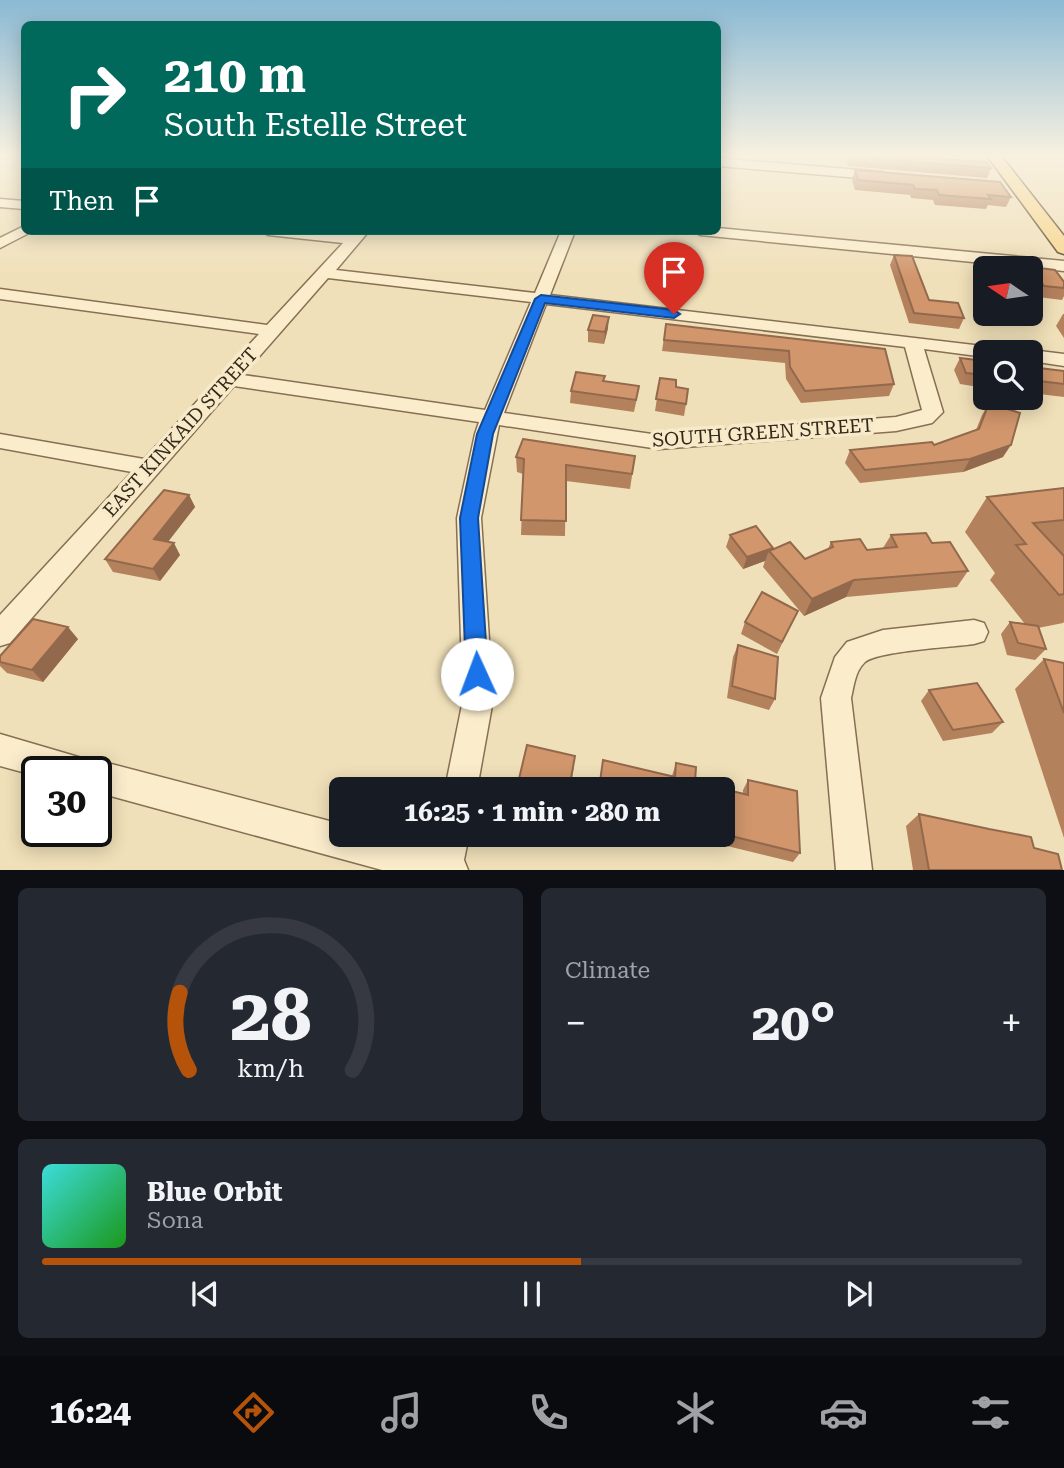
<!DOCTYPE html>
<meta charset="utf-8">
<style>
:root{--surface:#171b24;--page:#242831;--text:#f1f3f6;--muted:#9ea1a6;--line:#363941;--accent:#b45309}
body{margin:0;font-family:"Roboto Serif",serif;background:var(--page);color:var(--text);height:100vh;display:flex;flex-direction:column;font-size:26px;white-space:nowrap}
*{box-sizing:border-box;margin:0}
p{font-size:23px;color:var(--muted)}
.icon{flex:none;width:38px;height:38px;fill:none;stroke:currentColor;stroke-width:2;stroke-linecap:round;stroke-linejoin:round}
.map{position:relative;height:870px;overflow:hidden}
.drawer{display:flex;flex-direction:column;gap:18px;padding:18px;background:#0d0f14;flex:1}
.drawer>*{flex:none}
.top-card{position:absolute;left:21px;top:21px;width:700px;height:214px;border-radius:10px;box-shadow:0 4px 18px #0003;background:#00695c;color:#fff;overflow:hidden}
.needle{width:46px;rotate:283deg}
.fabs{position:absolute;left:973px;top:256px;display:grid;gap:14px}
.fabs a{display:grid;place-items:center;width:70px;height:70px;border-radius:10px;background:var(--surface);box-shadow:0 4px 18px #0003;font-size:35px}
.speed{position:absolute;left:21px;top:756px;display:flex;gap:14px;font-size:35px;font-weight:700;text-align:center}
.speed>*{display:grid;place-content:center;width:91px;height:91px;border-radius:50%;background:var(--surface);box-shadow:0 4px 18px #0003;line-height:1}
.speed .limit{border:4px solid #111;border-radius:10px;background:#fff;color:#111}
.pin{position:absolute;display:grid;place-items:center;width:60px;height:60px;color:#fff;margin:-72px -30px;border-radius:50% 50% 50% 0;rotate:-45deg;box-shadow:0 0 7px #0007}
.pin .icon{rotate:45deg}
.me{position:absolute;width:77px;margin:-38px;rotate:358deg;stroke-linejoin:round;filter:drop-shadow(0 0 5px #0008)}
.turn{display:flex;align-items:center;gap:24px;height:147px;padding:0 28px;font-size:32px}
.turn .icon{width:91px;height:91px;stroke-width:2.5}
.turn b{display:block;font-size:49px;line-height:60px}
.then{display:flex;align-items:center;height:66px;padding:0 28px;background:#0003;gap:14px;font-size:26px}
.big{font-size:52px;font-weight:700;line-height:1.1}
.drawer .widget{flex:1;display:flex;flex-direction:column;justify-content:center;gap:10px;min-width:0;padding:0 24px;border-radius:10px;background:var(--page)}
.drawer .dial{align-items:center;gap:0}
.dial svg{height:182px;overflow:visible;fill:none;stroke:var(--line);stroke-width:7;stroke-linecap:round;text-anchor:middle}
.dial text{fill:var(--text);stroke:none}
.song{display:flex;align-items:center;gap:21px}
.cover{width:84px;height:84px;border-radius:10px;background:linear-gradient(135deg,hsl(180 70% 55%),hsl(120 70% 35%))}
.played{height:7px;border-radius:4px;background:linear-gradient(90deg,var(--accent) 55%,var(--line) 55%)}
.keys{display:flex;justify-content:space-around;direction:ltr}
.heat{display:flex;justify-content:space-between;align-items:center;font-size:38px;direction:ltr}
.drawer .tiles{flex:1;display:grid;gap:18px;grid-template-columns:1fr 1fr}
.widget:last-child{grid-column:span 2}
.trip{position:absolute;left:329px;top:777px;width:406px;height:70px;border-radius:10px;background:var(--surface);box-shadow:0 4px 18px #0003;font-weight:700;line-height:70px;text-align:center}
.tabs{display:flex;height:112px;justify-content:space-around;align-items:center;background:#090b0e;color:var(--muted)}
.tabs .icon{width:49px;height:49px}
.tabs .current{color:var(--accent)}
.tabs b{font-size:32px;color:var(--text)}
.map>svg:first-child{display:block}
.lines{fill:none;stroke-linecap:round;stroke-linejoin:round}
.minor-casing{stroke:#876f53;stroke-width:3}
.major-casing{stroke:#543d28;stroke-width:3}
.minor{fill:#fbedcc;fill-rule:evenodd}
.major{fill:#f8d68c;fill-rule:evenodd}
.wall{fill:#b4815d}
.shaded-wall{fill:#92694c}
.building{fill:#d1966c;stroke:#92694c;stroke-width:2}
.route{fill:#1a73e8;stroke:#114b97;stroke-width:2}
.labels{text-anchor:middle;stroke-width:7;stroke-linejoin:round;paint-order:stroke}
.street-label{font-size:19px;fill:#352719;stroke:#f7eac9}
</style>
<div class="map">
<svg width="1064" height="870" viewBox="0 0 1064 870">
<rect width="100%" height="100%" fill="#f0e0b9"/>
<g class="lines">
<defs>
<g id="minor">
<polygon points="718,158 883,172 889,176 883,180 718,166"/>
<polygon points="0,199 24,201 24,209 0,207"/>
<polygon points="24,226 24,231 30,231 29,233 0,248 0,238"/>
<polygon points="718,228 1064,261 1064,271 700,235 693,231 718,231"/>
<path d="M261,231h48l41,4 4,-4h15l-33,39 199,23 26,-62h14l-25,64 441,52 9,5h-15v5l-61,-8 19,63 -11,11 -36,8 -237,18 -160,-24 -18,93 12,182 -16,89h-32l18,-89 -6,-182 18,-84 4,-12 -245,-36 -224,257 -10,3v-31l132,-143 -132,-24v-14l144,25 115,-125 -259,-35v-10l267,36 76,-82 -75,-8zM328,278l203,24 -46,108 -242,-35zM546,304l359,43 17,63 -26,7 -237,18 -155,-22z"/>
<polygon points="1031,350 1064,354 1064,366 1031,361 1031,352 1026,352"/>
<path d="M974,620l10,3 4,9 -4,9 -10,3c-20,3 -96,7 -109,18 -10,9 -11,24 -14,36l21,172h-36l-15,-172 14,-41 12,-15 36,-12z"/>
<polygon points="0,734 92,761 96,760 341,824 341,835 383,835 432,847 435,835 469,835 464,860 468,870 382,870 96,792 96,772 37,772 37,776 0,766"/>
</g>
<polygon id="major" points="988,157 1002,157 1064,236 1064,254 1058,252"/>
</defs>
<!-- minor casing -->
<use href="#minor" class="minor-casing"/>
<!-- major casing -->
<use href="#major" class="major-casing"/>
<!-- minor -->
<use href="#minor" class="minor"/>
<!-- major -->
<use href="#major" class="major"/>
</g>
<!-- wall -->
<g class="wall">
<polygon points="847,157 939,157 940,159 991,168 987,178 848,166 846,159"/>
<polygon points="855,170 1011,197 1006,207 988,205 986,209 935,205 933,200 911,198 910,195 855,190 852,180"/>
<polygon points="894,255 929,300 964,318 959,329 909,323 890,265"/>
<polygon points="1032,267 1064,282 1064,296 1062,300 1038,297 1031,286 1031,270"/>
<polygon points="1063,314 1064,314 1064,338 1056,326"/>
<polygon points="666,324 885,349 894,384 889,396 801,403 786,379 785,363 662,351"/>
<polygon points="608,328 604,344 588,342 588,330"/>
<polygon points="960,358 985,361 985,388 960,384 954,370"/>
<polygon points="1031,367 1064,371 1064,397 1031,393"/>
<polygon points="660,378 676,387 686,404 684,416 655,411"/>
<polygon points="571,391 637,398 634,412 570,403"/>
<polygon points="989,403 1003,457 963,472 860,483 845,463 850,450 934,445 976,430 982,415"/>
<polygon points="635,456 630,489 566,481 565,536 521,535 523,474 517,472 516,457"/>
<polygon points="1064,488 1064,622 1063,623 1038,628 1046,649 1035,660 1007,655 1001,634 1010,622 1025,624 990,580 995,573 965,532 987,497"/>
<polygon points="189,495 195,507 168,541 180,555 160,581 113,572 105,559"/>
<polygon points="730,535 805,559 828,549 831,542 867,550 883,548 891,535 932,543 968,571 957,587 846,597 804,616 763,567 765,561 743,569 726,547"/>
<polygon points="798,611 777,654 741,634 745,622"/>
<polygon points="78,639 43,682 7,673 0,666 0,656"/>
<polygon points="738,645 775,699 769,710 727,698 733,657"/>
<polygon points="1044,659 1064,663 1064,838 1015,689"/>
<polygon points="929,690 1003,722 992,733 943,741 921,701"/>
<polygon points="603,760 672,776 676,763 696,767 695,782 743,793 743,790 748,780 797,791 800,853 793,862 682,835 723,835 723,789 599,789"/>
<polygon points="574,767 570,789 518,789 518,783"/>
<polygon points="919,814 1062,870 913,870 906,826"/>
</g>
<!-- shaded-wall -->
<g class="shaded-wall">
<polygon points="609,317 608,328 604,344 605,332"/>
<polygon points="1011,445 1003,457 963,472 970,459"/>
<polygon points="189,495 195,507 161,551 154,539"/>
<polygon points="174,543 180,555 160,581 153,569"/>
<polygon points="773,548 771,554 769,551 765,561 743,569 747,557"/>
<polygon points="854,580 846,597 804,616 812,599"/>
<polygon points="68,627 78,639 43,682 32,670"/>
</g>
<!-- building -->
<g class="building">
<polygon points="851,157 939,157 940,159 987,162 991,168"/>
<polygon points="855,170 1000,182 1011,197 988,195 991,199 939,195 937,190 915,189 913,185 858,180"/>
<polygon points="894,255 912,256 929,300 958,303 964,318 914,313"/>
<polygon points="1032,267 1055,270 1064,282 1064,288 1044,286"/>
<polygon points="593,315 609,317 605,332 588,330"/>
<polygon points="666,324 885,349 894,384 805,391 790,367 789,351 664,340"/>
<polygon points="960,358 985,361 985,375 966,373"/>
<polygon points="1031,367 1064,371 1064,384 1031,380"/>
<polygon points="576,372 605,376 603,381 639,386 636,400 571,391"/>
<polygon points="660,378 676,380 676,387 688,389 686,404 656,399"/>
<polygon points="989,403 1020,413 1011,445 970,459 865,470 850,450 932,442 934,445 979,429"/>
<polygon points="523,439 635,456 632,474 566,465 566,521 521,520 524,459 516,457"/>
<polygon points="1064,488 1064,520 1033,523 1064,556 1064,594 1059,595 1016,545 1026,544 987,497"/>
<polygon points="164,490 189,495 154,539 174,543 153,569 105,559"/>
<polygon points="756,526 773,548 747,557 730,535"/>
<polygon points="926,533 932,543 950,542 968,571 854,580 812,599 769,551 790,542 805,559 833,547 831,542 860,539 867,550 897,547 891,535"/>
<polygon points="762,592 798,611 782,642 745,622"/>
<polygon points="33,619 68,627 32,670 0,662 0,656"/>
<polygon points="1010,622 1038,626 1046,649 1018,643"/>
<polygon points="738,645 778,657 775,699 732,686"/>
<polygon points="1044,659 1064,663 1064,713"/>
<polygon points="977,683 1003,722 953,730 929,690"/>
<polygon points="527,745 575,756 569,789 543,789 518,783"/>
<polygon points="603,760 675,777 676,763 696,767 695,782 748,795 748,780 797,791 800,853 723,834 723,789 599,789"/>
<polygon points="919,814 989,829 1031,837 1034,848 1058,854 1062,870 929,870"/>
</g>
<!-- sky -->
<linearGradient id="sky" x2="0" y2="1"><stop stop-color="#8ab9d4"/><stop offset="0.56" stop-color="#f8f1e0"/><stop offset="1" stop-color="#f8f1e0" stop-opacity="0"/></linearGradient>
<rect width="1064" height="278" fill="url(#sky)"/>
<!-- route -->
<polygon class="route" points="541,295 674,310 680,314 674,318 545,303 493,434 478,518 488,674 485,682 477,685 469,682 466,674 460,518 477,434 535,299"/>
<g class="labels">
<!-- street labels -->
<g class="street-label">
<text transform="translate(180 432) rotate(-48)" y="7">EAST KINKAID STREET</text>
<text transform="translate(763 432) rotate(-4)" y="7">SOUTH GREEN STREET</text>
</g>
</g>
</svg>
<div class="fabs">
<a><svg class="needle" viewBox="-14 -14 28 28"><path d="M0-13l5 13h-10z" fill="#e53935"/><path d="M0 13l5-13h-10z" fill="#9ea1a6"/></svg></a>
<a><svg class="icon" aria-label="search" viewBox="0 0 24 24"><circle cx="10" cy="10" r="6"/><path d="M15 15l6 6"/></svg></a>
</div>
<div class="speed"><div class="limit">30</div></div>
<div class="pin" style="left:674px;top:314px;background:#d93025"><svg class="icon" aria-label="arrive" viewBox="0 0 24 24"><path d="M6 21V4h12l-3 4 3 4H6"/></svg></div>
<svg class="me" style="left:477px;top:674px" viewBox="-20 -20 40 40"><circle r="19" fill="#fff"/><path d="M0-13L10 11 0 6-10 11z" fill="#1a73e8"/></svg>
<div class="trip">16:25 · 1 min · 280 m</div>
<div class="top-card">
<div class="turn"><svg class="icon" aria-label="right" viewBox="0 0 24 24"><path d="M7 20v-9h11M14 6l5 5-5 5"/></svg><div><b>210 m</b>South Estelle Street</div></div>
<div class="then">Then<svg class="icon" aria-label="arrive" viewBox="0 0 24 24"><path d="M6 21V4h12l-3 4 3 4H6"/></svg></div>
</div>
</div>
<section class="drawer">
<div class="tiles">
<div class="widget dial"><svg viewBox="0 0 100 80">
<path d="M14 69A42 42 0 1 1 86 69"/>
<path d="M14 69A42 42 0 0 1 10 35" stroke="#b45309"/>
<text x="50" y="56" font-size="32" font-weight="700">28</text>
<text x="50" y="72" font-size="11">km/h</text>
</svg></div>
<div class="widget"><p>Climate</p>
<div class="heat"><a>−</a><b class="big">20°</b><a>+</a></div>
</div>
<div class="widget">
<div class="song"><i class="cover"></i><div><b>Blue Orbit</b><p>Sona</p></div></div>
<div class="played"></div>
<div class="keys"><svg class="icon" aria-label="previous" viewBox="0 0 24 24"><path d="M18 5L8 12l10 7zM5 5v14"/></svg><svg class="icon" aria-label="pause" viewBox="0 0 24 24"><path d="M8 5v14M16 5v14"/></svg><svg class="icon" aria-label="next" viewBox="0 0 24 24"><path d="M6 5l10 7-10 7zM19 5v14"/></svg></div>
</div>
</div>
</section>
<nav class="tabs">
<b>16:24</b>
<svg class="icon current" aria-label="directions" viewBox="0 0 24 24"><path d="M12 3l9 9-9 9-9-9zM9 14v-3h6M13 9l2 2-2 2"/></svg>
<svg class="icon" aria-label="music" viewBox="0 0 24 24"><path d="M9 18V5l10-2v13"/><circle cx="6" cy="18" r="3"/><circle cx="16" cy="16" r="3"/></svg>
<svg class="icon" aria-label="phone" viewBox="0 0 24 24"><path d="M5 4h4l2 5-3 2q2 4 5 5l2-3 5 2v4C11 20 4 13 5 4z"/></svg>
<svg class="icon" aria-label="climate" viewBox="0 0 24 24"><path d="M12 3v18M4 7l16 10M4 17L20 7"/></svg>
<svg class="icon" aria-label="car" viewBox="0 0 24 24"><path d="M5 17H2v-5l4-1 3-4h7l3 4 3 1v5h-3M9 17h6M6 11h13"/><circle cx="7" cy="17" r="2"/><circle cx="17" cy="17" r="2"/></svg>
<svg class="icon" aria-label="filters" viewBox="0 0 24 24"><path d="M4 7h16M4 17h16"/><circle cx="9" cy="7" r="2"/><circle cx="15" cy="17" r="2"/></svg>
</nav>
